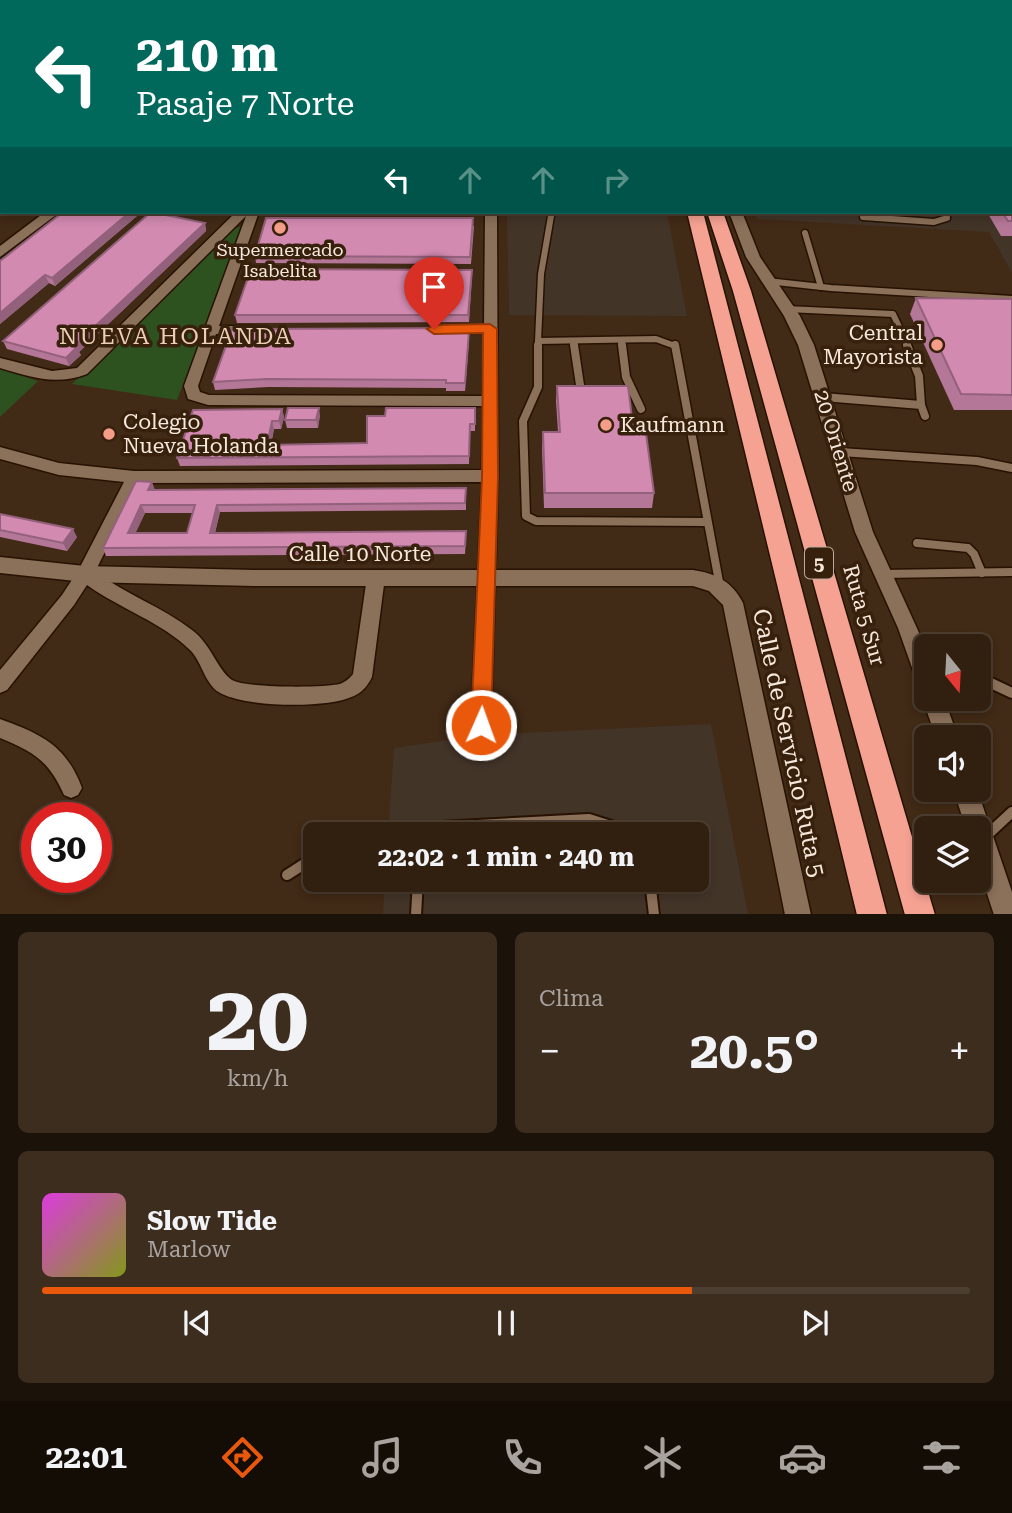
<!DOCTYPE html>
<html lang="es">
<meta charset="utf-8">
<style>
:root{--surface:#312010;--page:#3d2d1e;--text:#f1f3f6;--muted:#a8a39f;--line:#4c3e30;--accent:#ea580c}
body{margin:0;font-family:"Roboto Serif",serif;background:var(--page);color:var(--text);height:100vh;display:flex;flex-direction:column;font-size:26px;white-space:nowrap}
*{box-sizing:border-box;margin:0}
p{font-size:23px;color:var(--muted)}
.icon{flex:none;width:38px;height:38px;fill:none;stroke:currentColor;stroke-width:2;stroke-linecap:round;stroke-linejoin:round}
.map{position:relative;height:914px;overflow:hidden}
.sheet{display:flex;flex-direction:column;gap:18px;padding:18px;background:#1b1209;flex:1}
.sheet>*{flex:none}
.top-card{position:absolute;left:0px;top:0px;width:1013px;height:214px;box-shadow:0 4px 10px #0003,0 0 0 2px var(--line);background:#00695c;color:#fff;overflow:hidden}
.needle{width:46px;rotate:162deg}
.controls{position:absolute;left:914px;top:634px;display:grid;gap:14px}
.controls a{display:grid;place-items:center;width:77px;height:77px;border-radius:10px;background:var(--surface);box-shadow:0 4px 10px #0003,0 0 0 2px var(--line);font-size:35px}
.speed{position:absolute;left:21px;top:802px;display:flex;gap:14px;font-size:35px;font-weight:700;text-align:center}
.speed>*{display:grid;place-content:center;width:91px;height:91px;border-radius:50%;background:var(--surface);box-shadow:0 4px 10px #0003,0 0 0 2px var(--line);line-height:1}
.speed .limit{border:10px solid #d22;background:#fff;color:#111}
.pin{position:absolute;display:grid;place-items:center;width:60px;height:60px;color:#fff;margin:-72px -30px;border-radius:50% 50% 50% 0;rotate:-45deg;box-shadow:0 0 7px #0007}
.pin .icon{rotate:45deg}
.me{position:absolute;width:77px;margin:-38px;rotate:2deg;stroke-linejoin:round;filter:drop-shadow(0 0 5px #0008)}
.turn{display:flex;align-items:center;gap:24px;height:147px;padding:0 21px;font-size:32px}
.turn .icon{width:91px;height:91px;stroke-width:2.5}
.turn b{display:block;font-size:49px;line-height:60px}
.lanes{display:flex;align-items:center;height:66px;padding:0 21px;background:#0003;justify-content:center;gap:35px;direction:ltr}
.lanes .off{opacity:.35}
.big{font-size:52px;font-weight:700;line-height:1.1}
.sheet .widget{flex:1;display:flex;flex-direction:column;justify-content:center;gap:10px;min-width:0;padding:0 24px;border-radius:10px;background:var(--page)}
.sheet .dial{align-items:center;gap:0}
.dial b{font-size:91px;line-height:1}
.song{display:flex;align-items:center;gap:21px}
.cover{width:84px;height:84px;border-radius:10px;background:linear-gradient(135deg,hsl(300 70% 55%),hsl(70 70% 35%))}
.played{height:7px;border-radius:4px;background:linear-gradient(90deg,var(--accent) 70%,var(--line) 70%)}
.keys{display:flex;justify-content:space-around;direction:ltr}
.heat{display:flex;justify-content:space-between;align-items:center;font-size:38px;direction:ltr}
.sheet .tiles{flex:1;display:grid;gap:18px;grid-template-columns:1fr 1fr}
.widget:last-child{grid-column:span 2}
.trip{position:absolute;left:303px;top:822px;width:406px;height:70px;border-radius:10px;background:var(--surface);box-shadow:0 4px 10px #0003,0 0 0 2px var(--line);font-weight:700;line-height:70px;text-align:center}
.tabs{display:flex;height:112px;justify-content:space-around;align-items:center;background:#140d06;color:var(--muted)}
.tabs .icon{width:49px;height:49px}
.tabs .on{color:var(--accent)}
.tabs b{font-size:32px;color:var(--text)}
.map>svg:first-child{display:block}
.industrial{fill:#433428}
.green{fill:#2d5220}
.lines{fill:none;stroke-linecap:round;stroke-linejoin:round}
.river{fill:#315990;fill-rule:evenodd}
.service-far2-casing{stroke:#271201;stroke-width:9}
.service-far1-casing{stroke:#271201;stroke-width:11}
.service-casing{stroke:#271201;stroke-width:14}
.minor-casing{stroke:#271201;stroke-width:3}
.tertiary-casing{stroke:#271201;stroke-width:3}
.motorway-casing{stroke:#271201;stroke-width:3}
.service-far2{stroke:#8b705a;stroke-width:6}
.service-far1{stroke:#8b705a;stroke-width:8}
.service{stroke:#8b705a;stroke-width:10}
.minor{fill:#8b705a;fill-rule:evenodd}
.tertiary{fill:#8b705a;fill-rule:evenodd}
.motorway{fill:#f6a293;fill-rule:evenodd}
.wall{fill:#b57797;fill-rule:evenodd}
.shaded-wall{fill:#93617b}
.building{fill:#d28ab0;stroke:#93617b;stroke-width:2;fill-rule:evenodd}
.route{fill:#ea580c;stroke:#983908;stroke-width:2}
.poi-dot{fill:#f49e8a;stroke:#37200c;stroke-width:2.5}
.labels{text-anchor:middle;stroke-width:7;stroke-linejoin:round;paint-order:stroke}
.far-poi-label{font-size:18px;fill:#f7e8dc;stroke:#37200c}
.shield{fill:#37200c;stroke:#bdac9e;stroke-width:2}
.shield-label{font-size:19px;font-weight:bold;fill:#f7e8dc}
.poi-label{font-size:21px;fill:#f7e8dc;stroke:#37200c;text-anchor:start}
.street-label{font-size:21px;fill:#f7e8dc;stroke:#37200c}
.neighbourhood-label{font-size:23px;letter-spacing:2px;fill:#edceb7;stroke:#37200c}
.near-street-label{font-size:24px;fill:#f7e8dc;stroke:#37200c}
</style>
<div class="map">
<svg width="1012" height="915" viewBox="0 0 1012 915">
<rect width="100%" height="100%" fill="#412a16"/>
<!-- industrial -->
<g class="industrial">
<polygon points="1012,179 1012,273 989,232 757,219 754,212 1012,212"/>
<polygon points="507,212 667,212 687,316 509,315"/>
<polygon points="711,724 748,914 383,915 385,880 696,880 696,835 388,835 394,748 484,735"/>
</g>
<!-- green -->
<g class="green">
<polygon points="246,224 177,400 72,384 229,231"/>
<polygon points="0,369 38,381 0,417"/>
</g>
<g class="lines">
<!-- river -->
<polygon class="river" points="999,0 1012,0 1012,6 1012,2"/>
<defs>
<g id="service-far2">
<polyline points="863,217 934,222 947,218 946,212"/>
<polyline points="805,233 821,287"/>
<polyline points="767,281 831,288 1012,299"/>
<polyline points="787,309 893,314 908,346"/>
<polyline points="621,340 622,346"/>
<polyline points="538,341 541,274 551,216"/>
<polyline points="574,341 575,346"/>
<polyline points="538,346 538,341 656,339 675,346"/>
</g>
<g id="service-far1">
<polyline points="538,345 538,387 523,421 526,516 536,521 707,522"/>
<polyline points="574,345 580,385"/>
<polyline points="622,345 626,377 641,409"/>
<polyline points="675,345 720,587"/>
<polyline points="907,345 919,376 921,405"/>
<polyline points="823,397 921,405 925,416"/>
<polyline points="840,452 977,461 1012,468"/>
<polyline points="917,543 968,548 974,554 982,573"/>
<polyline points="882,574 1012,572"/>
</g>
<g id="service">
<polyline points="978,677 1012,693"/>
<polyline points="390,835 422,828 589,819 614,827 626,835"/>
<polyline points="984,838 1012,812"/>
<polyline points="287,875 315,857"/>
<polyline points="650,880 654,915"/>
<polyline points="416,915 418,880"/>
</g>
<g id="minor">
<polygon points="24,0 33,0 23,2"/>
<polygon points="85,0 93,0 84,2"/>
<polygon points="163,0 171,0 162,2"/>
<polygon points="185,0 201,0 203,2 186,2"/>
<rect x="581" y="0" width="8" height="2"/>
<polygon points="697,0 706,0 696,2"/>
<polygon points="2,27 2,34 0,35 0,28"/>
<rect x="0" y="54" width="2" height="6"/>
<polygon points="0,190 2,190 0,197"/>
<path d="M236,212h23l-40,114h34l7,4 -7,4h-37l-18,52 2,6 9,3 274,1 1,-63h-37l-7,-4 7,-4h37l1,-113h12l1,264 -7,249 -3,6 -7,3 -7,-3 -3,-6 11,-243 -343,1 -44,89c31,22 67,35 97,58 19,14 26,41 40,50 14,8 91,8 108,4 5,-2 9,-5 13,-10l14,-97 3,-5 6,-2 6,2 3,5 -13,100c-4,8 -9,15 -18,19 -27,13 -105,11 -132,-2 -17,-8 -19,-30 -31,-43 -29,-29 -71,-42 -104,-66l-13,20 -67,85 -7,3v-23l62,-75 17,-26 45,-87 -65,-7 -59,-16v-12l59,16 75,8 348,-1 1,-64 -275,-1 -20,-6 -4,-13 62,-170 -159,158c-31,12 -57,3 -87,-6v-10l52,13 25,-3z"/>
<path d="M0,719c41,15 66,26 82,69l-4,7 -7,3 -7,-3c-15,-34 -30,-43 -64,-57z"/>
</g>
<g id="tertiary">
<polygon points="269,0 279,0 268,2"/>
<polygon points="661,0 671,0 672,2 662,2"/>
<rect x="0" y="83" width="2" height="6"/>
<polygon points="45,212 60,212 0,257 0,246"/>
<polygon points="729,212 742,212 760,257 800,316 814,345 873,532 926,648 926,685 918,683 915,676 898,628 855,532 798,345 784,316 746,257"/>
<path d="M0,557l85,9 169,4h439c22,3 40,12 50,33l68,312h-26l-62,-310 -14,-14 -16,-5h-439l-169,-4 -85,-9z"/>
<polygon points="926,691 926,698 944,698 958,737 936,737 922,698"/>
<polygon points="953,789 977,789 1012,892 1012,915 994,915 978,866 978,828 966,828"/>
</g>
<g id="motorway">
<polygon points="628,0 640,0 641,2 629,2"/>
<rect x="647" y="0" width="12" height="2"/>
<polygon points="687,212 703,212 887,915 857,915"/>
<polygon points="707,212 723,212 751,291 935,915 905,915 733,291"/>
</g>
</defs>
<!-- service-far2 casing -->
<use href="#service-far2" class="service-far2-casing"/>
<!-- service-far1 casing -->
<use href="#service-far1" class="service-far1-casing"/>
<!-- service casing -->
<use href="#service" class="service-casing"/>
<!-- minor casing -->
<use href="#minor" class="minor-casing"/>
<!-- tertiary casing -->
<use href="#tertiary" class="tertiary-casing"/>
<!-- motorway casing -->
<use href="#motorway" class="motorway-casing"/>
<!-- service-far2 -->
<use href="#service-far2" class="service-far2"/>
<!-- service-far1 -->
<use href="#service-far1" class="service-far1"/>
<!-- service -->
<use href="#service" class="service"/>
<!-- minor -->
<use href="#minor" class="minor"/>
<!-- tertiary -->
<use href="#tertiary" class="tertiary"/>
<!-- motorway -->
<use href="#motorway" class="motorway"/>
</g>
<!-- wall -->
<g class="wall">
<polygon points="1012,173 1012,236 1001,236 987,212 1012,212"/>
<polygon points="137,216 55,286 49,283 0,324 0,261"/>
<polygon points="205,223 206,231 79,352 81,355 69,366 7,349 3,341"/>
<polygon points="474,226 471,264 256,263 255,256"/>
<polygon points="472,270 469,322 237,323 235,315"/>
<polygon points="916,298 1012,299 1012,410 954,410 910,314"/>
<polygon points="469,339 465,391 446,391 446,388 269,387 215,390 213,382"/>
<polygon points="557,386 633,426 654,493 652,508 544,508 542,448 543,432 558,432 556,401"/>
<polygon points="475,408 475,431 470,431 469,464 180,466 177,458 282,409 284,417 281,429 274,429 271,445 367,443 385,416"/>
<polygon points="320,415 318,428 287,428 285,420"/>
<path d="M155,490l311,6v14l-246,2 -5,21 251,5 -1,16 -359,2 -3,-8zM145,513h48l-6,20h-52z"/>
<polygon points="0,514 77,537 67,551 0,537"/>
</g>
<!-- shaded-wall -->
<g class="shaded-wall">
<polygon points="130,212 135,212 137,216 55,286 52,278"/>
<polygon points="205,223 206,231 79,352 81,355 69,366 66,358 74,346"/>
<polygon points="472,270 472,278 469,322 468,315"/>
<polygon points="45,275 49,283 0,324 0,313"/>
<polygon points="469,331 469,339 465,391 465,383"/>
<polygon points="319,408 320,415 318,428 316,420"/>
<polygon points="282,409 284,417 281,429 279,421"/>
<polygon points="272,421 274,429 269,453 267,445"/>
<polygon points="152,482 155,490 148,490"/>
<polygon points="141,505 145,513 132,541 128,533"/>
<polygon points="217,505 220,512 213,540 210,533"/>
<polygon points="73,529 77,537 67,551 63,543"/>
</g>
<!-- building -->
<g class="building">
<polygon points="236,0 251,0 250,2 235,2"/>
<polygon points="477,0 536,0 536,2 489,1 489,2 477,2"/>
<polygon points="1012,173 1012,221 1008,221 1002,212 1012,212"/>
<polygon points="63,212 130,212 52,278 45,275 0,313 0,261"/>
<polygon points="151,212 205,223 74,346 77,347 66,358 3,341"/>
<polygon points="266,218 473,218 470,257 255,256"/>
<polygon points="251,269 472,270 468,315 235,315"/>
<polygon points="916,298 1012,299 1012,395 961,394"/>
<polygon points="467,328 469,331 465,383 446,383 446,380 267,379 213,382 232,329"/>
<polygon points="557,386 628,386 633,426 645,426 654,493 545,493 543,432 560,432"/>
<polygon points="288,408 319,408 316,420 285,420"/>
<polygon points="386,408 475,408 475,424 470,424 469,456 177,458 193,410 282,409 279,421 272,421 267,445 367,443 367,416 385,416"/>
<path d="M136,481l16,1 -4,8 318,-2 -1,15 -248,2 -7,28 256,-2 -1,15 -362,2zM141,505h54l-8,28h-59z"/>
<polygon points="0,514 73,529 63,543 0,530"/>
</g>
<!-- route -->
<polygon class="route" points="490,324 497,329 498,477 491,725 488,732 481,734 474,732 471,725 482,477 483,333 434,334 427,329 434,325"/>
<!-- markers -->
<g class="poi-dot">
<circle cx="280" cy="228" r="7"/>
<circle cx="937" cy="345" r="7"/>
<circle cx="606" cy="425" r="7"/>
<circle cx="109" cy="434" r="7"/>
</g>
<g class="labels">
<!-- far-poi labels -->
<g class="far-poi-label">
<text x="280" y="256">Supermercado<tspan x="280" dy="21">Isabelita</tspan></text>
</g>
<!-- shield labels -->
<rect class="shield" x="805" y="547.5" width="28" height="31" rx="5"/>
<g class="shield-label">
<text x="819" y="570">5</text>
</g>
<!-- poi labels -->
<g class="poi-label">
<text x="923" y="340" text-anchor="end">Central<tspan x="923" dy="24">Mayorista</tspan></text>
<text x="123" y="429">Colegio<tspan x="123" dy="24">Nueva Holanda</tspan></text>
<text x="620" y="432">Kaufmann</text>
</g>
<!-- street labels -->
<g class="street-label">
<text transform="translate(836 441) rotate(73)" y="7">20 Oriente</text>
<text x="360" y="561">Calle 10 Norte</text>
<text transform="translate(864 615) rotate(74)" y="7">Ruta 5 Sur</text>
</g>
<!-- neighbourhood labels -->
<g class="neighbourhood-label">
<text x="176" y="344">NUEVA HOLANDA</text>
</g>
<!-- near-street labels -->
<g class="near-street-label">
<text transform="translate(789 743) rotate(78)" y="8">Calle de Servicio Ruta 5</text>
</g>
</g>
</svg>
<div class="controls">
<a><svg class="needle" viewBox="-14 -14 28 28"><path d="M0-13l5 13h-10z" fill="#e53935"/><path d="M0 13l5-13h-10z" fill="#a8a39f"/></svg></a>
<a><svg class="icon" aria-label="sound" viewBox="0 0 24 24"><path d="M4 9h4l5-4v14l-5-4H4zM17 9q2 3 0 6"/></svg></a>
<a><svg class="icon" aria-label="layers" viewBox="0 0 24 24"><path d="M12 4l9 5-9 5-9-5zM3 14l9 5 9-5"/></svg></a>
</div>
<div class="speed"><div class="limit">30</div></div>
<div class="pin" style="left:434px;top:329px;background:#d93025"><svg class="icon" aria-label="arrive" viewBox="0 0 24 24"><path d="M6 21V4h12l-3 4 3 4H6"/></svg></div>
<svg class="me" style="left:481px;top:725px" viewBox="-20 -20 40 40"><circle r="17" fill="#ea580c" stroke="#fff" stroke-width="3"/><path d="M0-11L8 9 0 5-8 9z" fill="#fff"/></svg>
<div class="trip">22:02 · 1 min · 240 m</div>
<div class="top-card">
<div class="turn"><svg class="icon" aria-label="left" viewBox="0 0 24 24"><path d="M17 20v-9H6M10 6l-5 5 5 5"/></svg><div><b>210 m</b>Pasaje 7 Norte</div></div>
<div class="lanes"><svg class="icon" aria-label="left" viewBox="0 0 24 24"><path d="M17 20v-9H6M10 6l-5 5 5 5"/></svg><svg class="icon off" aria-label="ahead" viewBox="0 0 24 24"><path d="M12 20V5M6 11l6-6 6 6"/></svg><svg class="icon off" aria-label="ahead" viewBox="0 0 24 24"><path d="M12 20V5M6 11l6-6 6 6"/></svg><svg class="icon off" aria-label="right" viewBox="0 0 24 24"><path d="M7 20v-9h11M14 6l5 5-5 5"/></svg></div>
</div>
</div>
<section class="sheet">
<div class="tiles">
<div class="widget dial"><b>20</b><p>km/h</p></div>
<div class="widget"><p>Clima</p>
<div class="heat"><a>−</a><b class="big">20.5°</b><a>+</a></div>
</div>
<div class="widget">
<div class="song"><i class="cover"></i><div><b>Slow Tide</b><p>Marlow</p></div></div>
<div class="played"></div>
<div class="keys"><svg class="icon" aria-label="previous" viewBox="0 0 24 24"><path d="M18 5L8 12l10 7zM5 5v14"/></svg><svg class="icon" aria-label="pause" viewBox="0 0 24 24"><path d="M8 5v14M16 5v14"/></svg><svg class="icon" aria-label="next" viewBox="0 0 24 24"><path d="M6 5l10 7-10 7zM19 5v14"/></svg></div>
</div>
</div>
</section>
<nav class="tabs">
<b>22:01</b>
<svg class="icon on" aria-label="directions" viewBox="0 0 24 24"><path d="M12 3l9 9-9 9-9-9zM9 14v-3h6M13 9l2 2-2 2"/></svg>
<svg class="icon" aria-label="music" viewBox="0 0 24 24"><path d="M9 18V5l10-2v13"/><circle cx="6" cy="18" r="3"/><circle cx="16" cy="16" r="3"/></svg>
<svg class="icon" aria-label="phone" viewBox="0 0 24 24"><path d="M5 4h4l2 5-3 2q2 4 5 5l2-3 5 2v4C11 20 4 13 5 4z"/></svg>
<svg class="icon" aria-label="climate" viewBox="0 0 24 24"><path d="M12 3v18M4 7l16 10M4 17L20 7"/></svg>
<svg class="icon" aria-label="car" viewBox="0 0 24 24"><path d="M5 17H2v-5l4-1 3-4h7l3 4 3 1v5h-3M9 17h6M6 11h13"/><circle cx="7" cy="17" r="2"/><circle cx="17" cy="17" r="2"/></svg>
<svg class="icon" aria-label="filters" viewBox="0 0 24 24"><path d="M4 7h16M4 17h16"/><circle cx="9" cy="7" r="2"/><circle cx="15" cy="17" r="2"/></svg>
</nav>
